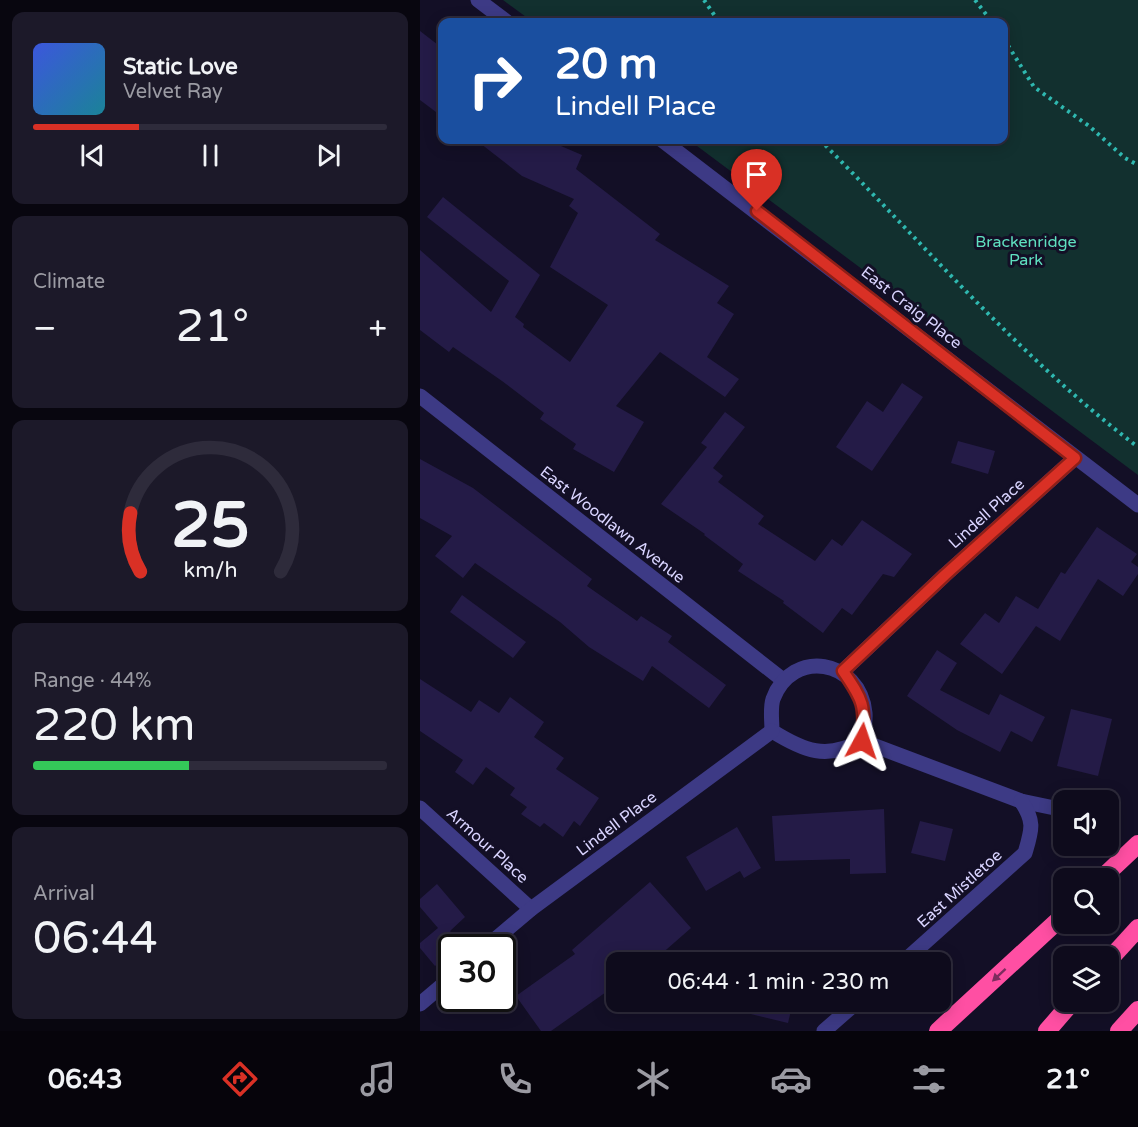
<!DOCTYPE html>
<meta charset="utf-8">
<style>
:root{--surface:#0e0b1c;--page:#1c1929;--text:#f1f3f6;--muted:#9b9ba3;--line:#2e2b3b;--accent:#d93025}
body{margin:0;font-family:"Varela Round",sans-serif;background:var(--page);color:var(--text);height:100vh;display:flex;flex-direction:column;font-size:22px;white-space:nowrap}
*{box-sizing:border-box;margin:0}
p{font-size:20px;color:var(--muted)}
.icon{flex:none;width:33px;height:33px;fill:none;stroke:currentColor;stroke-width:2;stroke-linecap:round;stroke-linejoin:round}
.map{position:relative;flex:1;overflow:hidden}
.side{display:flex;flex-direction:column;gap:12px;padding:12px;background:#08060f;width:420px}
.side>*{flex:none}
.guide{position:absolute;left:18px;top:18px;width:570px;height:126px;border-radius:12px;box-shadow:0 3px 15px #0003,0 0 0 2px var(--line);background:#1a4fa0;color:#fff;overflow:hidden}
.controls{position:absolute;left:633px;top:790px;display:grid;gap:12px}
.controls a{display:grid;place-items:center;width:66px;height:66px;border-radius:12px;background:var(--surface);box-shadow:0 3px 15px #0003,0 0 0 2px var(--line);font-size:30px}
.speed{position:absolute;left:18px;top:934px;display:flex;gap:12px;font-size:30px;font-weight:700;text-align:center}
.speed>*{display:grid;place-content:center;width:78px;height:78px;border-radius:50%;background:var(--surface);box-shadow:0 3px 15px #0003,0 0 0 2px var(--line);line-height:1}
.speed .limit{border:3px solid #111;border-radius:9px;background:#fff;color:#111}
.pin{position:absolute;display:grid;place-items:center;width:51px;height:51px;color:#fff;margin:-62px -26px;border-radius:50% 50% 50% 0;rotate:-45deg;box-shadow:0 0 6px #0007}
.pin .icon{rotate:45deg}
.me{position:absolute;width:66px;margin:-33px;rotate:5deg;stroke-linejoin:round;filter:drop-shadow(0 0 4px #0008)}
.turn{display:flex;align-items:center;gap:21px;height:126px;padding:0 18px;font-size:27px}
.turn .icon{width:78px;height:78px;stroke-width:2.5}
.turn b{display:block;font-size:42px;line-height:51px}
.big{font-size:45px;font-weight:600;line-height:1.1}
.side .card{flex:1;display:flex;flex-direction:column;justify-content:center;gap:9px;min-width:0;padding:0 21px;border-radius:12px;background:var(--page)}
.side .dial{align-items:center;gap:0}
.dial svg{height:156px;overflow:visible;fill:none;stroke:var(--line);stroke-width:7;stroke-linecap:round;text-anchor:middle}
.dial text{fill:var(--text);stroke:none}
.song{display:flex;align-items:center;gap:18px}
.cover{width:72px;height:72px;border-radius:9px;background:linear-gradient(135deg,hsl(230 70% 55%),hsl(190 70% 35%))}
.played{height:6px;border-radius:3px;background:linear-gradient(90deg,var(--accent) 30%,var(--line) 30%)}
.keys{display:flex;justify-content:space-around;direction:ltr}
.heat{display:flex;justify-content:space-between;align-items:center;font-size:33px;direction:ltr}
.charge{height:9px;border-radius:4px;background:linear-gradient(90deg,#34c759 44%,var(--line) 0)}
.trip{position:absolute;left:186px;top:952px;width:345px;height:60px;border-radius:12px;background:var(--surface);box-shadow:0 3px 15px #0003,0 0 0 2px var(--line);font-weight:600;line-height:60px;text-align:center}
.dock{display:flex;height:96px;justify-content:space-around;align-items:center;background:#06040b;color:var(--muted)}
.dock .icon{width:42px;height:42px}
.dock .selected{color:var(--accent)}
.dock b{font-size:27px;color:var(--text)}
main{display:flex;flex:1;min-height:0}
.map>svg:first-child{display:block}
.green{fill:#12302f}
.building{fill:#241b47}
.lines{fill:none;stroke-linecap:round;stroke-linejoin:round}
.path{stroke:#2fb8b0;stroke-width:4;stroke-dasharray:3 4.5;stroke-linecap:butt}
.minor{stroke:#3d3a85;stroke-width:15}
.highway{stroke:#ff4fa3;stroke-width:18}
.oneway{fill:#7d2c5e}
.route-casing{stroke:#8d1f18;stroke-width:15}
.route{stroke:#d93025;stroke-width:10}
.labels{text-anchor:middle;stroke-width:6;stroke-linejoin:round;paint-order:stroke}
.park-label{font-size:16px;fill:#5fe0c0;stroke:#130f26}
.street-label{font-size:16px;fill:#d9d4ff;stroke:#130f26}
</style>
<main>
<section class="side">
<div class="card">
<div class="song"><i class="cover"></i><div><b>Static Love</b><p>Velvet Ray</p></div></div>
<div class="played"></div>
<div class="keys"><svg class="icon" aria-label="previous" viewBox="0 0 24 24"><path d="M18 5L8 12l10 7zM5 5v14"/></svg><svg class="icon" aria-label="pause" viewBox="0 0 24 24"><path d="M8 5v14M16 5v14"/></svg><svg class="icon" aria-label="next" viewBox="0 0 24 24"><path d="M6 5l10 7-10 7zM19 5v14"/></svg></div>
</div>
<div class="card"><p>Climate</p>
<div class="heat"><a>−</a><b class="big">21°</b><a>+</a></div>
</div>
<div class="card dial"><svg viewBox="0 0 100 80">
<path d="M14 69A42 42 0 1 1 86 69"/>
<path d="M14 69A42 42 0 0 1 9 39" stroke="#d93025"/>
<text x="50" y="56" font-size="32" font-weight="700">25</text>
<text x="50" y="72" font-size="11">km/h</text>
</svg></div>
<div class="card"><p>Range · 44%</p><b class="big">220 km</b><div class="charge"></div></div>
<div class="card"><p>Arrival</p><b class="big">06:44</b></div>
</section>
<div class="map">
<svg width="718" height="1031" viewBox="0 0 718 1031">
<rect width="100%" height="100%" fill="#130f26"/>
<!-- green -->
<polygon class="green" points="83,0 718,0 718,475 269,140 584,140 584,22 113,22"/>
<!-- building -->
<g class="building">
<polygon points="0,31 22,48 22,103 16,112 0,100"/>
<polygon points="56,140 127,140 162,155 156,169 240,234 235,240 309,286 297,303 314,314 287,357 319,379 305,397 240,352 196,406 224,422 194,472 153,449 156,444 120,419 124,413 82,381 33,347 29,352 0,330 0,250 71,312 89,281 7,217 23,197 120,275 95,317 104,324 103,327 150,362 188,305 130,267 158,213 149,206 154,199 102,176"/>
<polygon points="482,383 503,397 452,471 416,447 447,401 463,412"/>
<polygon points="305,412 325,427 293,468 303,476 298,482 344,516 338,524 395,561 412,539 422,546 442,520 492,554 474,577 463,574 432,615 422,608 403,633 363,603 364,601 318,571 323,564 284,535 285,534 241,504 287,447 281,443"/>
<polygon points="538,441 575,451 568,474 531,463"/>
<polygon points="0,459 53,488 172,579 167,586 217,621 221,616 252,636 248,642 306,685 289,708 232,666 223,681 169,647 140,622 55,563 43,578 15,556 32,536 0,518"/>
<polygon points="677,527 717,554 711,562 718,567 718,574 703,596 678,579 640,641 616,626 582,674 540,644 565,613 579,623 596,596 618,609 641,572 645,574"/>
<polygon points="42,595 106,642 93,658 30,612"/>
<polygon points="517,650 537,663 520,690 569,715 580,694 625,717 612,742 591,731 580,752 537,730 487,696"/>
<polygon points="0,679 51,712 59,700 79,713 90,697 124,722 114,737 144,758 136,769 179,798 160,826 154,821 143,837 124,823 120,827 101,814 107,807 90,795 95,788 66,767 53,785 35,772 43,760 0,731"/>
<polygon points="651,709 692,719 678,776 637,766"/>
<polygon points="464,809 466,873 430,874 430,859 355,861 352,816"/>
<polygon points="500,821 533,829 525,861 491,853"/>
<polygon points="317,827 341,868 324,878 320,871 286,891 266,857"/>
<polygon points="230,882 271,928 231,963 196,963 196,985 131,1031 121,1031 96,996 155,954 152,950"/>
<polygon points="17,884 45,917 30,931 41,943 32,948 32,951 15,966 0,948 0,943 18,928 0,907 0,899"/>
<polygon points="311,1002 373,1002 368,1023 310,1009"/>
</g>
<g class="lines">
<!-- path -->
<g class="path">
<polyline points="284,0 299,22"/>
<polyline points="555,0 572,22"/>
<polyline points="584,39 614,87 669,126 705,158 718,165"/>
<path d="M400,140c104,104 200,218 318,307"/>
</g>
<!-- minor -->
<g class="minor">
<polyline points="58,0 87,22"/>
<polyline points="242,140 718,505"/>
<polyline points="0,396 363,680"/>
<polyline points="423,671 525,575 655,458"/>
<path d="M442,741c1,-9 4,-19 3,-28 -5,-54 -73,-65 -92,-14 -3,9 -1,22 -1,32 32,20 54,29 90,10l159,60 43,9"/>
<polyline points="0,808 111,909"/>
<polyline points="65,948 111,909 352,731"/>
<path d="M482,963l123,-110c7,-24 10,-31 -4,-52"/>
<polyline points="0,1004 32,977"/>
<polyline points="404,1031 437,1002"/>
</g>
<!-- highway -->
<g class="highway">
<polyline points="681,879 718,844"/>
<polyline points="688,961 718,928"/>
<polyline points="518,1031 644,915"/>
<polyline points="627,1031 652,1002"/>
<polyline points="699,1031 718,1010"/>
</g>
</g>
<!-- one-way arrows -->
<defs><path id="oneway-solid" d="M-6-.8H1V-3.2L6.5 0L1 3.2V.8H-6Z" transform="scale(1.5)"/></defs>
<use class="oneway" href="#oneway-solid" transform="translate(579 975) rotate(137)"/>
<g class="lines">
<defs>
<path id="route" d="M337,211l318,247 -130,117 -102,96c20,29 23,35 19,70"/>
</defs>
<!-- route casing -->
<use href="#route" class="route-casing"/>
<!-- route -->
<use href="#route" class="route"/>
</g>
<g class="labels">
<!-- park labels -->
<g class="park-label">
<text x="606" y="247">Brackenridge<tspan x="606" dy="18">Park</tspan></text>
</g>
<!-- street labels -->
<g class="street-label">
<text transform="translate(492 307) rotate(38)" y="6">East Craig Place</text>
<text transform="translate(566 513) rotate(-42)" y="6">Lindell Place</text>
<text transform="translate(193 524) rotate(38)" y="6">East Woodlawn Avenue</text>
<text transform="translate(196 823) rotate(-37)" y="6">Lindell Place</text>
<text transform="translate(68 845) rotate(42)" y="6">Armour Place</text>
<text transform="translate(539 888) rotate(-42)" y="6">East Mistletoe</text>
</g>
</g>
</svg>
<div class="controls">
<a><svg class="icon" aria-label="sound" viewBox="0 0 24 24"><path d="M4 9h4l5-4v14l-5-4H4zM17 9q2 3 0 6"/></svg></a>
<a><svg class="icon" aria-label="search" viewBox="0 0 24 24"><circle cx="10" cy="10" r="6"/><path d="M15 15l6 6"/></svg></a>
<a><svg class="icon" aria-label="layers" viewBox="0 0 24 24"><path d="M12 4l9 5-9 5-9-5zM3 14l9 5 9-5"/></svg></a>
</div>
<div class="speed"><div class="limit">30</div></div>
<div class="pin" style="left:337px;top:211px;background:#d93025"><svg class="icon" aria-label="arrive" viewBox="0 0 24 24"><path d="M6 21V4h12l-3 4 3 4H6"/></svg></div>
<svg class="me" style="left:442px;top:741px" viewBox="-20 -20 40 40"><path d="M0-17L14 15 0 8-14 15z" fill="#d93025" stroke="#fff" stroke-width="4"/></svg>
<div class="trip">06:44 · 1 min · 230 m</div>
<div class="guide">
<div class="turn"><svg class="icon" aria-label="right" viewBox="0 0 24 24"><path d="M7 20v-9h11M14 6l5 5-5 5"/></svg><div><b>20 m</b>Lindell Place</div></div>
</div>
</div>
</main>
<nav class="dock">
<b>06:43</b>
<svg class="icon selected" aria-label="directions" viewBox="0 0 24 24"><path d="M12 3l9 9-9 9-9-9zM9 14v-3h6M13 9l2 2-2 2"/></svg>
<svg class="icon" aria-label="music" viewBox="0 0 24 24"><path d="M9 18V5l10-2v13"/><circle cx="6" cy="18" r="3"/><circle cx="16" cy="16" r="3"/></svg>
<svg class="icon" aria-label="phone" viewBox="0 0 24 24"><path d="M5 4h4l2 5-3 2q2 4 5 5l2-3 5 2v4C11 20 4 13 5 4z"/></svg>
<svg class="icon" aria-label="climate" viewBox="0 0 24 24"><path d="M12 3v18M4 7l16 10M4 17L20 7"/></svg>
<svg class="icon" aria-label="car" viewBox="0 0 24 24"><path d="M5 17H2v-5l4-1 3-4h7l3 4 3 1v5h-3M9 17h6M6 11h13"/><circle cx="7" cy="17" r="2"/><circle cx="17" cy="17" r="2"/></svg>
<svg class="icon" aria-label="filters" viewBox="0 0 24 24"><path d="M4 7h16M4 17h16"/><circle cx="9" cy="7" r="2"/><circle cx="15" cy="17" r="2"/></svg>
<b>21°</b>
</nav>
